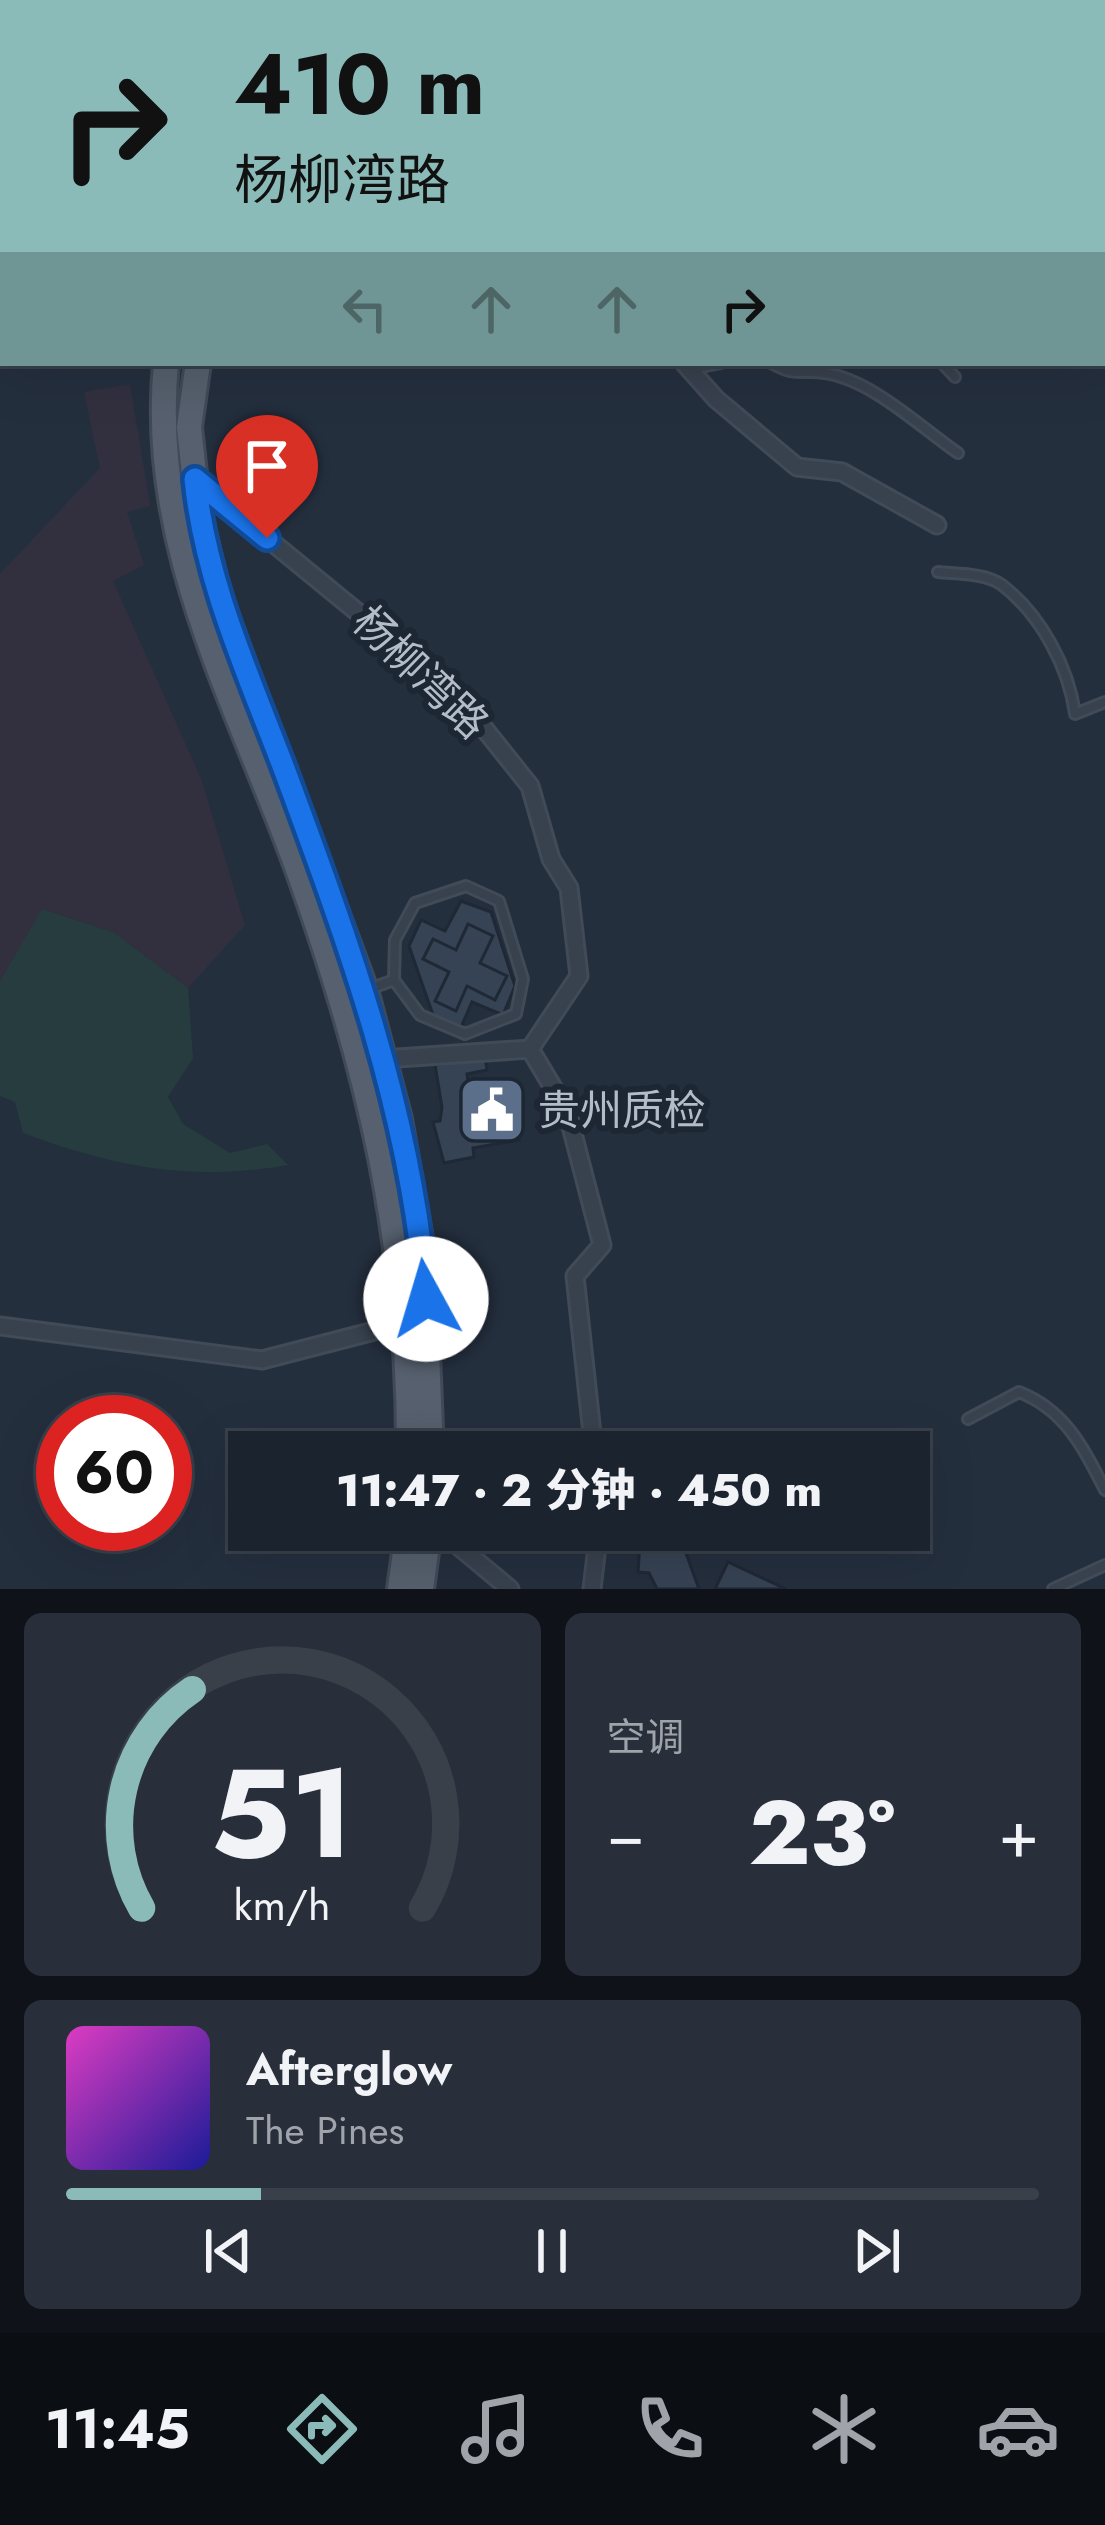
<!DOCTYPE html>
<html lang="zh">
<meta charset="utf-8">
<style>
:root{--surface:#1b232e;--page:#282f3a;--text:#f1f3f6;--muted:#a0a4aa;--line:#39404a;--accent:#8bbbb9}
body{margin:0;font-family:Jost,"Noto Sans SC",sans-serif;background:var(--page);color:var(--text);height:100vh;display:flex;flex-direction:column;font-size:45px;white-space:nowrap}
*{box-sizing:border-box;margin:0}
p{font-size:39px;color:var(--muted)}
.icon{flex:none;width:66px;height:66px;fill:none;stroke:currentColor;stroke-width:2;stroke-linecap:round;stroke-linejoin:round}
.map{position:relative;height:1589px;overflow:hidden}
.sheet{display:flex;flex-direction:column;gap:24px;padding:24px;background:#0f1319;flex:1}
.sheet>*{flex:none}
.banner{position:absolute;left:0px;top:0px;width:1107px;height:366px;box-shadow:0 12px 48px #0002,0 0 0 3px var(--line);background:#8bbbb9;color:#111;overflow:hidden}
.speed{position:absolute;left:36px;top:1395px;display:flex;gap:24px;font-size:60px;font-weight:700;text-align:center}
.speed>*{display:grid;place-content:center;width:156px;height:156px;border-radius:50%;background:var(--surface);box-shadow:0 12px 48px #0002,0 0 0 3px var(--line);line-height:1}
.speed .limit{border:18px solid #d22;background:#fff;color:#111}
.pin{position:absolute;display:grid;place-items:center;width:102px;height:102px;color:#fff;margin:-123px -51px;border-radius:50% 50% 50% 0;rotate:-45deg;box-shadow:0 0 12px #0007}
.pin .icon{rotate:45deg}
.me{position:absolute;width:132px;margin:-66px;rotate:354deg;stroke-linejoin:round;filter:drop-shadow(0 0 9px #0008)}
.turn{display:flex;align-items:center;gap:42px;height:252px;padding:0 36px;font-size:54px}
.turn .icon{width:156px;height:156px;stroke-width:2.5}
.turn b{display:block;font-size:84px;line-height:102px}
.lanes{display:flex;align-items:center;height:114px;padding:0 36px;background:#0003;justify-content:center;gap:60px;direction:ltr}
.lanes .off{opacity:.35}
.big{font-size:90px;font-weight:800;line-height:1.1}
.sheet .tile{flex:1;display:flex;flex-direction:column;justify-content:center;gap:18px;min-width:0;padding:0 42px;border-radius:18px;background:var(--page)}
.sheet .dial{align-items:center;gap:0}
.dial svg{height:312px;overflow:visible;fill:none;stroke:var(--line);stroke-width:7;stroke-linecap:round;text-anchor:middle}
.dial text{fill:var(--text);stroke:none}
.song{display:flex;align-items:center;gap:36px}
.cover{width:144px;height:144px;border-radius:18px;background:linear-gradient(135deg,hsl(310 70% 55%),hsl(240 70% 35%))}
.played{height:12px;border-radius:6px;background:linear-gradient(90deg,var(--accent) 20%,var(--line) 20%)}
.keys{display:flex;justify-content:space-around;direction:ltr}
.heat{display:flex;justify-content:space-between;align-items:center;font-size:66px;direction:ltr}
.sheet .tiles{flex:1;display:grid;gap:24px;grid-template-columns:1fr 1fr}
.tile:last-child{grid-column:span 2}
.trip{position:absolute;left:228px;top:1431px;width:702px;height:120px;border-radius:0px;background:var(--surface);box-shadow:0 12px 48px #0002,0 0 0 3px var(--line);font-weight:800;line-height:120px;text-align:center}
.menu{display:flex;height:192px;justify-content:space-around;align-items:center;background:#0b0e12;color:var(--muted)}
.menu .icon{width:84px;height:84px}
.menu .on{color:var(--accent)}
.menu b{font-size:54px;color:var(--text)}
.map>svg:first-child{display:block}
.medical{fill:#32303f}
.green{fill:#263c3f}
.building{fill:#364354;stroke:#1f2835;stroke-width:3}
.lines{fill:none;stroke-linecap:round;stroke-linejoin:round}
.service-casing{stroke:#414a57;stroke-width:14}
.minor-casing{stroke:#414a57;stroke-width:21}
.primary-casing{stroke:#414a57;stroke-width:30}
.service{stroke:#38414e;stroke-width:8}
.minor{stroke:#38414e;stroke-width:15}
.primary{stroke:#56606e;stroke-width:24}
.route-casing{stroke:#114b97;stroke-width:30}
.route{stroke:#1a73e8;stroke-width:21}
.labels{text-anchor:middle;stroke-width:12;stroke-linejoin:round;paint-order:stroke}
.street-label{font-size:42px;fill:#b4bcc9;stroke:#1d2633}
.poi-label{font-size:42px;fill:#b4bcc9;stroke:#1d2633;text-anchor:start}
</style>
<div class="map">
<svg width="1105" height="1589" viewBox="0 0 1105 1589">
<rect width="100%" height="100%" fill="#242f3e"/>
<!-- medical -->
<polygon class="medical" points="130,384 150,506 127,512 144,565 113,581 202,781 245,925 188,988 113,932 43,909 0,981 0,574 100,468 84,392"/>
<!-- green -->
<path class="green" d="M42,909l71,23 75,56 5,70 -25,39 15,27 47,29 37,-9 21,21c-98,17 -173,2 -265,-32l-8,-31 -15,-6v-115z"/>
<!-- building -->
<g class="building">
<polygon points="461,901 491,912 515,986 503,1015 472,1002 461,1027 433,1015 409,946 421,920 445,931"/>
<polygon points="468,924 493,936 480,963 507,976 495,1000 467,986 456,1011 435,1001 449,972 423,959 433,939 456,950"/>
<polygon points="485,1056 487,1070 467,1074 472,1107 463,1111 484,1108 480,1085 508,1080 519,1140 473,1148 474,1157 444,1163 433,1122 440,1121 442,1107 435,1065"/>
<polygon points="640,1542 683,1545 699,1589 657,1589 649,1573 638,1572"/>
<polygon points="728,1562 786,1589 715,1589"/>
</g>
<g class="lines">
<defs>
<g id="service">
<polyline points="914,0 917,3"/>
<polyline points="715,3 719,0"/>
<polyline points="855,3 860,0"/>
<polyline points="1104,158 1105,157"/>
<polyline points="1104,177 1105,177"/>
<polyline points="1104,214 1105,214"/>
<path d="M771,363c27,15 28,6 54,10 47,7 95,54 133,80"/>
<polyline points="942,363 955,377"/>
<polyline points="691,369 721,363"/>
<path d="M938,572c19,2 48,1 64,13 39,30 67,83 73,129l30,-12"/>
<polyline points="372,988 394,980 420,1015 465,1034 516,1014 523,979 499,901 466,886 415,903 395,940 394,980"/>
<path d="M968,1419l51,-27c46,18 64,55 86,98"/>
<polyline points="1053,1589 1105,1565"/>
</g>
<g id="minor">
<polyline points="0,355 3,355"/>
<polyline points="684,363 716,399 797,467 842,472 937,525"/>
<polyline points="195,479 455,692 530,786 551,859 569,888 579,976 530,1049 567,1111 602,1245 575,1276 594,1452"/>
<polyline points="383,1059 530,1049"/>
<polyline points="0,1326 262,1360 405,1323"/>
<polyline points="439,1530 510,1589"/>
<polyline points="592,1589 599,1530"/>
</g>
<g id="primary">
<polyline points="309,3 310,0"/>
<polyline points="337,3 338,0"/>
<path d="M166,363c-18,187 73,341 134,512 70,196 110,368 109,577"/>
<polyline points="198,363 189,427 198,511 218,595 365,990 399,1119 423,1256 431,1452"/>
<polyline points="400,1589 408,1530"/>
<polyline points="421,1589 429,1530"/>
</g>
</defs>
<!-- service casing -->
<use href="#service" class="service-casing"/>
<!-- minor casing -->
<use href="#minor" class="minor-casing"/>
<!-- primary casing -->
<use href="#primary" class="primary-casing"/>
<!-- service -->
<use href="#service" class="service"/>
<!-- minor -->
<use href="#minor" class="minor"/>
<!-- primary -->
<use href="#primary" class="primary"/>
</g>
<g class="lines">
<defs>
<path id="route" d="M267,538l-72,-59c10,103 55,199 91,295 63,170 126,342 140,525"/>
</defs>
<!-- route casing -->
<use href="#route" class="route-casing"/>
<!-- route -->
<use href="#route" class="route"/>
</g>
<!-- icons -->
<defs>
<symbol id="civic-square" viewBox="-11 -11 22 22"><rect x="-9" y="-9" width="18" height="18" rx="4" fill="#5c6f8a" stroke="#1d2633"/><path d="M-.6-6.5H3V-4.5H.6V-3L4-1V1h2V6H-6V1h2V-1L-.6-3ZM-1.2 2.5V6h2.4V2.5Z" fill="#fff"/></symbol>
</defs>
<g fill-rule="evenodd">
<use href="#civic-square" x="454" y="1072" width="76" height="76"/>
</g>
<g class="labels">
<!-- street labels -->
<g class="street-label">
<text transform="translate(421 672) rotate(44)" y="15">杨柳湾路</text>
</g>
<!-- poi labels -->
<g class="poi-label">
<text x="538" y="1125">贵州质检</text>
</g>
</g>
</svg>
<div class="speed"><div class="limit">60</div></div>
<div class="pin" style="left:267px;top:538px;background:#d93025"><svg class="icon" aria-label="arrive" viewBox="0 0 24 24"><path d="M6 21V4h12l-3 4 3 4H6"/></svg></div>
<svg class="me" style="left:426px;top:1299px" viewBox="-20 -20 40 40"><circle r="19" fill="#fff"/><path d="M0-13L10 11 0 6-10 11z" fill="#1a73e8"/></svg>
<div class="trip">11:47 · 2 分钟 · 450 m</div>
<div class="banner">
<div class="turn"><svg class="icon" aria-label="right" viewBox="0 0 24 24"><path d="M7 20v-9h11M14 6l5 5-5 5"/></svg><div><b>410 m</b>杨柳湾路</div></div>
<div class="lanes"><svg class="icon off" aria-label="left" viewBox="0 0 24 24"><path d="M17 20v-9H6M10 6l-5 5 5 5"/></svg><svg class="icon off" aria-label="ahead" viewBox="0 0 24 24"><path d="M12 20V5M6 11l6-6 6 6"/></svg><svg class="icon off" aria-label="ahead" viewBox="0 0 24 24"><path d="M12 20V5M6 11l6-6 6 6"/></svg><svg class="icon" aria-label="right" viewBox="0 0 24 24"><path d="M7 20v-9h11M14 6l5 5-5 5"/></svg></div>
</div>
</div>
<section class="sheet">
<div class="tiles">
<div class="tile dial"><svg viewBox="0 0 100 80">
<path d="M14 69A42 42 0 1 1 86 69"/>
<path d="M14 69A42 42 0 0 1 27 13" stroke="#8bbbb9"/>
<text x="50" y="56" font-size="32" font-weight="700">51</text>
<text x="50" y="72" font-size="11">km/h</text>
</svg></div>
<div class="tile"><p>空调</p>
<div class="heat"><a>−</a><b class="big">23°</b><a>+</a></div>
</div>
<div class="tile">
<div class="song"><i class="cover"></i><div><b>Afterglow</b><p>The Pines</p></div></div>
<div class="played"></div>
<div class="keys"><svg class="icon" aria-label="previous" viewBox="0 0 24 24"><path d="M18 5L8 12l10 7zM5 5v14"/></svg><svg class="icon" aria-label="pause" viewBox="0 0 24 24"><path d="M8 5v14M16 5v14"/></svg><svg class="icon" aria-label="next" viewBox="0 0 24 24"><path d="M6 5l10 7-10 7zM19 5v14"/></svg></div>
</div>
</div>
</section>
<nav class="menu">
<b>11:45</b>
<svg class="icon on" aria-label="directions" viewBox="0 0 24 24"><path d="M12 3l9 9-9 9-9-9zM9 14v-3h6M13 9l2 2-2 2"/></svg>
<svg class="icon" aria-label="music" viewBox="0 0 24 24"><path d="M9 18V5l10-2v13"/><circle cx="6" cy="18" r="3"/><circle cx="16" cy="16" r="3"/></svg>
<svg class="icon" aria-label="phone" viewBox="0 0 24 24"><path d="M5 4h4l2 5-3 2q2 4 5 5l2-3 5 2v4C11 20 4 13 5 4z"/></svg>
<svg class="icon" aria-label="climate" viewBox="0 0 24 24"><path d="M12 3v18M4 7l16 10M4 17L20 7"/></svg>
<svg class="icon" aria-label="car" viewBox="0 0 24 24"><path d="M5 17H2v-5l4-1 3-4h7l3 4 3 1v5h-3M9 17h6M6 11h13"/><circle cx="7" cy="17" r="2"/><circle cx="17" cy="17" r="2"/></svg>
</nav>
